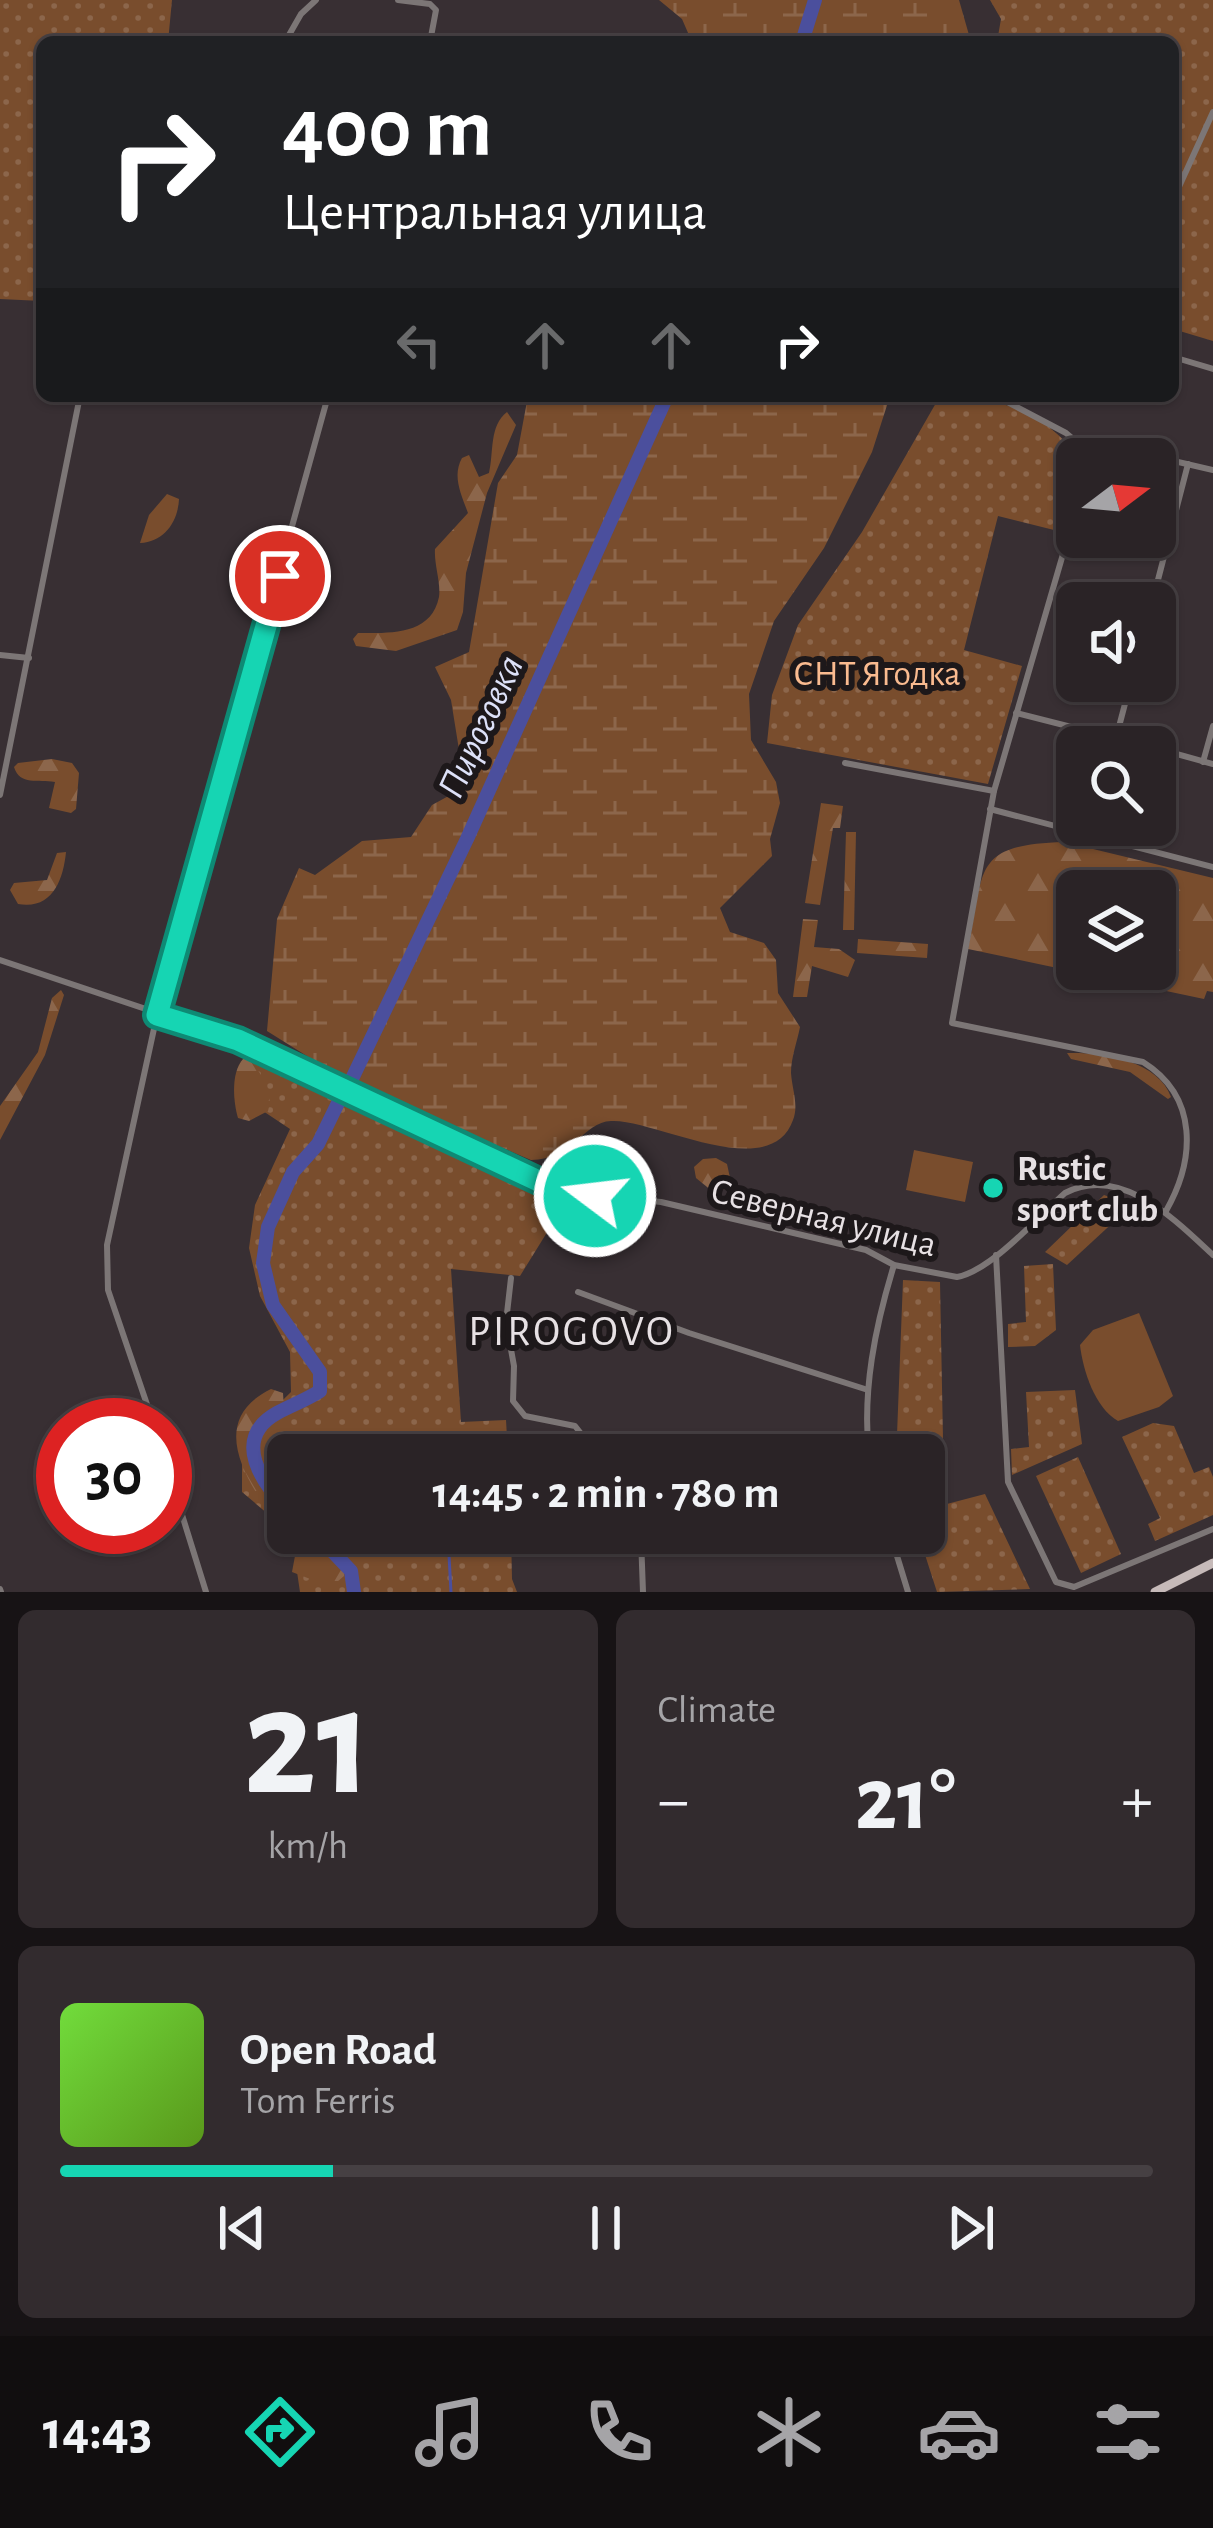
<!DOCTYPE html>
<meta charset="utf-8">
<style>
:root{--surface:#2a2326;--page:#322b2e;--text:#f1f3f6;--muted:#a5a4a7;--line:#464043;--accent:#16d5b3}
body{margin:0;font-family:"Alegreya Sans",sans-serif;background:var(--page);color:var(--text);height:100vh;display:flex;flex-direction:column;font-size:45px;white-space:nowrap}
*{box-sizing:border-box;margin:0}
p{font-size:39px;color:var(--muted)}
.icon{flex:none;width:66px;height:66px;fill:none;stroke:currentColor;stroke-width:2;stroke-linecap:round;stroke-linejoin:round}
.map{position:relative;height:1592px;overflow:hidden}
.panel{display:flex;flex-direction:column;gap:18px;padding:18px;background:#171315;flex:1}
.panel>*{flex:none}
.top-card{position:absolute;left:36px;top:36px;width:1143px;height:366px;border-radius:18px;box-shadow:0 3px 9px #0004,0 0 0 3px var(--line);background:#202124;color:#fff;overflow:hidden}
.needle{width:78px;rotate:74deg}
.fabs{position:absolute;left:1056px;top:438px;display:grid;gap:24px}
.fabs a{display:grid;place-items:center;width:120px;height:120px;border-radius:18px;background:var(--surface);box-shadow:0 3px 9px #0004,0 0 0 3px var(--line);font-size:60px}
.speed{position:absolute;left:36px;top:1398px;display:flex;gap:24px;font-size:60px;font-weight:700;text-align:center}
.speed>*{display:grid;place-content:center;width:156px;height:156px;border-radius:50%;background:var(--surface);box-shadow:0 3px 9px #0004,0 0 0 3px var(--line);line-height:1}
.speed .limit{border:18px solid #d22;background:#fff;color:#111}
.pin{position:absolute;display:grid;place-items:center;width:102px;height:102px;color:#fff;margin:-51px;border:6px solid #fff;border-radius:50%;box-shadow:0 3px 12px #0007}
.me{position:absolute;width:132px;margin:-66px;rotate:285deg;stroke-linejoin:round;filter:drop-shadow(0 0 9px #0008)}
.turn{display:flex;align-items:center;gap:42px;height:252px;padding:0 48px;font-size:54px}
.turn .icon{width:156px;height:156px;stroke-width:2.5}
.turn b{display:block;font-size:84px;line-height:102px}
.lanes{display:flex;align-items:center;height:114px;padding:0 48px;background:#0003;justify-content:center;gap:60px;direction:ltr}
.lanes .off{opacity:.35}
.big{font-size:90px;font-weight:700;line-height:1.1}
.panel .card{flex:1;display:flex;flex-direction:column;justify-content:center;gap:18px;min-width:0;padding:0 42px;border-radius:18px;background:var(--page)}
.panel .dial{align-items:center;gap:0}
.dial b{font-size:156px;line-height:1}
.song{display:flex;align-items:center;gap:36px}
.cover{width:144px;height:144px;border-radius:18px;background:linear-gradient(135deg,hsl(100 70% 55%),hsl(90 70% 35%))}
.played{height:12px;border-radius:6px;background:linear-gradient(90deg,var(--accent) 25%,var(--line) 25%)}
.keys{display:flex;justify-content:space-around;direction:ltr}
.heat{display:flex;justify-content:space-between;align-items:center;font-size:66px;direction:ltr}
.panel .tiles{flex:1;display:grid;gap:18px;grid-template-columns:1fr 1fr}
.card:last-child{grid-column:span 2}
.trip{position:absolute;left:267px;top:1434px;width:678px;height:120px;border-radius:18px;background:var(--surface);box-shadow:0 3px 9px #0004,0 0 0 3px var(--line);font-weight:700;line-height:120px;text-align:center}
.tab-bar{display:flex;height:192px;justify-content:space-around;align-items:center;background:#110e0f;color:var(--muted)}
.tab-bar .icon{width:84px;height:84px}
.tab-bar .current{color:var(--accent)}
.tab-bar b{font-size:54px;color:var(--text)}
.map>svg:first-child{display:block}
.grass{fill:url(#grass-dots)}
.forest{fill:url(#forest-firs);fill-rule:evenodd}
.wetland{fill:url(#wetland-marsh)}
.pitch{fill:#794d2d}
.lines{fill:none;stroke-linecap:round;stroke-linejoin:round}
.stream{stroke:#4b4f9d;stroke-width:3}
.river{stroke:#4b4f9d;stroke-width:14}
.minor{stroke:#7c7676;stroke-width:6}
.primary{stroke:#c6bab9;stroke-width:9}
.route-casing{stroke:#0e8a74;stroke-width:30}
.route{stroke:#16d5b3;stroke-width:21}
.poi-dot{fill:#16d5b3;stroke:#1d181a;stroke-width:4.5}
.labels{text-anchor:middle;stroke-width:12;stroke-linejoin:round;paint-order:stroke}
.park-label{font-size:36px;fill:#fabb90;stroke:#1d181a}
.poi-label{font-size:36px;font-weight:bold;fill:#e7e1e4;stroke:#1d181a;text-anchor:start}
.street-label{font-size:36px;fill:#e7e1e4;stroke:#1d181a}
.water-label{font-size:39px;font-style:italic;fill:#dde1f8;stroke:#1d181a}
.quarter-label{font-size:42px;letter-spacing:3px;fill:#e7e1e4;stroke:#1d181a}
</style>
<div class="map">
<svg width="1213" height="1592" viewBox="0 0 1213 1592">
<defs>
<pattern id="grass-dots" width="8" height="8" patternUnits="userSpaceOnUse" patternTransform="scale(3)"><rect width="8" height="8" fill="#794d2d"/><path d="M2 2h.1M6 6h.1" fill="none" stroke="#8c664b" stroke-width="1.8" stroke-linecap="round"/></pattern>
<pattern id="forest-firs" width="22" height="20" patternUnits="userSpaceOnUse" patternTransform="scale(3)"><rect width="22" height="20" fill="#794d2d"/><path d="M5 1l3.5 6h-7zM16 11l3.5 6h-7z" fill="#8c664b"/></pattern>
<pattern id="wetland-marsh" width="20" height="14" patternUnits="userSpaceOnUse" patternTransform="scale(3)"><rect width="20" height="14" fill="#794d2d"/><path d="M1 5h8M5 5V1M11 12h8M15 12V8" fill="none" stroke="#8c664b"/></pattern>
</defs>
<rect width="100%" height="100%" fill="#382f33"/>
<!-- grass -->
<g class="grass">
<polygon points="0,0 172,0 168,42 42,42 42,301 0,299"/>
<polygon points="990,0 1213,0 1213,341 1173,329 1173,42 997,42 1001,19"/>
<path d="M940,396c56,0 105,15 139,62l-21,73 -60,-15 -34,134 58,16 -34,118 -221,-41 5,-48 26,-70 64,-93z"/>
<polygon points="243,1055 564,1205 520,1276 451,1269 461,1422 506,1420 508,1455 288,1455 288,1531 242,1492 242,1440 291,1392 290,1352 260,1296 249,1248 255,1205 290,1129 251,1103"/>
<polygon points="1104,1195 1132,1205 1067,1265 1045,1252"/>
<polygon points="1053,1264 1056,1330 1035,1346 1008,1347 1008,1324 1026,1322 1024,1266"/>
<polygon points="903,1280 940,1282 944,1492 924,1499 924,1455 899,1455 897,1435"/>
<polygon points="1075,1390 1082,1444 1012,1475 1011,1449 1029,1447 1026,1392"/>
<polygon points="1153,1423 1174,1426 1194,1473 1209,1467 1213,1477 1213,1515 1155,1541 1148,1524 1160,1518 1122,1437"/>
<polygon points="1078,1457 1121,1554 1081,1573 1036,1476"/>
<polygon points="985,1494 1030,1589 937,1592 918,1533 924,1533 924,1510"/>
<polygon points="290,1533 511,1533 512,1579 517,1592 300,1592 296,1565 306,1548"/>
</g>
<!-- forest -->
<g class="forest">
<path d="M507,412l9,13 -29,68 -21,80 -3,39 -6,18 -61,21 -40,-5 -3,-7 5,-6c31,0 73,3 81,-36 2,-15 -5,-32 -4,-48l33,-36c-7,-19 -16,-37 -6,-55l7,-3 10,22 10,-4c5,-21 0,-47 18,-61z"/>
<path d="M167,494l12,5c-1,23 -15,43 -39,44l9,-28z"/>
<path d="M52,759l20,4 7,10 -3,36 -5,4 -22,-5 6,-26c-17,-3 -35,4 -41,-15l4,-4z"/>
<polygon points="821,803 843,806 840,828 833,828 820,905 805,903"/>
<polygon points="846,832 856,832 854,930 843,930"/>
<path d="M1064,842l149,36v114l-6,-1 -3,8 -236,-50c17,-80 3,-104 96,-107zM1077,891h78v78h-78z"/>
<path d="M66,852c-3,29 -14,58 -48,52l-8,-14 4,-7 33,-3 10,-27z"/>
<polygon points="803,919 818,920 814,947 839,949 855,960 848,977 812,966 807,997 793,997"/>
<polygon points="858,939 928,944 927,958 857,953"/>
<polygon points="61,990 64,995 45,1055 0,1140 0,1106 38,1052 52,998"/>
<path d="M1067,1053c34,-1 91,7 104,44l-3,2 -38,-27 -59,-13z"/>
<path d="M243,1059h6c13,16 25,31 19,52l-19,10 -11,-3c-5,-17 -7,-46 5,-59z"/>
<polygon points="703,1159 716,1158 727,1164 730,1178 725,1189 712,1191 696,1178 694,1167"/>
<path d="M271,1389l12,4 1,16 -27,16c-11,37 1,66 31,90v18h23l33,35v8l-13,11 -39,-15 3,-16 -3,-12c-31,-44 -96,-118 -21,-155z"/>
</g>
<!-- wetland -->
<g class="wetland">
<polygon points="659,0 959,0 971,42 692,42 682,19"/>
<path d="M528,396h362l-18,56 -48,96 -50,73 -25,73 2,46 25,42 4,21 -10,36 2,17 -52,52 10,24 34,11 12,17 2,33 22,34c-3,15 -9,31 -9,46 1,16 8,32 2,47 -23,65 -140,-2 -182,1 -28,1 -38,39 -80,39l-181,-77 -83,-52 10,-112 22,-51 16,7 47,-34 49,-4 21,-32 33,-18 -14,-87 -16,-33 34,-15 29,-169 19,-28z"/>
</g>
<!-- pitch -->
<g class="pitch">
<polygon points="914,1150 973,1162 965,1202 906,1190"/>
<path d="M1139,1313l34,83 -14,11 -41,14c-23,-13 -35,-50 -38,-76l13,-15z"/>
</g>
<g class="lines">
<!-- stream -->
<polyline class="stream" points="438,1533 448,1537 451,1592"/>
<!-- river -->
<g class="river">
<polyline points="802,42 815,0"/>
<polyline points="350,1083 467,839 667,396"/>
<path d="M288,1510c-25,-26 -58,-71 -11,-97 15,-8 29,-13 43,-22v-19l-47,-67 -10,-42 5,-36 25,-55 25,-28 21,-43"/>
<polyline points="315,1533 351,1571 354,1592"/>
</g>
<!-- minor -->
<g class="minor">
<polyline points="398,0 430,4 436,10 430,42"/>
<polyline points="285,42 301,14 316,0"/>
<polyline points="1173,200 1213,112"/>
<polyline points="1173,357 1213,369"/>
<polyline points="996,396 1066,433 1092,455 1105,445 1213,470"/>
<polyline points="1152,603 1188,464"/>
<polyline points="0,655 29,658"/>
<polyline points="1016,713 1150,747"/>
<polyline points="1116,738 1131,681"/>
<polyline points="1155,748 1213,764"/>
<polyline points="1203,762 1213,726"/>
<path d="M845,763l149,28 -42,232 191,39c56,35 52,98 23,149"/>
<polyline points="994,791 1077,506"/>
<polyline points="0,795 80,396"/>
<polyline points="990,809 1213,867"/>
<path d="M0,960l238,80 324,152 99,10 205,48 28,15 63,12c34,-6 82,-61 108,-84 56,-29 110,27 148,62"/>
<polyline points="996,1255 1008,1482 1056,1582 1074,1587 1213,1529"/>
<polyline points="511,1278 506,1322 514,1366 513,1401 525,1416 575,1426 586,1440 587,1455"/>
<polyline points="578,1292 689,1333 868,1390"/>
<polyline points="154,1425 108,1290 107,1245 157,1015 328,396"/>
<path d="M869,1455c-7,-64 6,-128 25,-190"/>
<polyline points="165,1460 206,1592"/>
<polyline points="590,1533 602,1540 641,1538 643,1592"/>
<polyline points="890,1533 908,1592"/>
<polyline points="0,1589 1,1592"/>
</g>
<!-- primary -->
<polyline class="primary" points="1155,1592 1213,1563"/>
</g>
<g class="lines">
<defs>
<polyline id="route" points="280,576 157,1015 238,1040 562,1192 595,1196"/>
</defs>
<!-- route casing -->
<use href="#route" class="route-casing"/>
<!-- route -->
<use href="#route" class="route"/>
</g>
<!-- markers -->
<circle class="poi-dot" cx="993" cy="1188" r="12"/>
<g class="labels">
<!-- park labels -->
<g class="park-label">
<text x="877" y="685">СНТ Ягодка</text>
</g>
<!-- poi labels -->
<g class="poi-label">
<text x="1017" y="1180">Rustic<tspan x="1017" dy="41">sport club</tspan></text>
</g>
<!-- street labels -->
<g class="street-label">
<text transform="translate(824 1216) rotate(14)" y="13">Северная улица</text>
</g>
<!-- water labels -->
<g class="water-label">
<text transform="translate(479 726) rotate(-65)" y="14">Пироговка</text>
</g>
<!-- quarter labels -->
<g class="quarter-label">
<text x="572" y="1345">PIROGOVO</text>
</g>
</g>
</svg>
<div class="fabs">
<a><svg class="needle" viewBox="-14 -14 28 28"><path d="M0-13l5 13h-10z" fill="#e53935"/><path d="M0 13l5-13h-10z" fill="#a5a4a7"/></svg></a>
<a><svg class="icon" aria-label="sound" viewBox="0 0 24 24"><path d="M4 9h4l5-4v14l-5-4H4zM17 9q2 3 0 6"/></svg></a>
<a><svg class="icon" aria-label="search" viewBox="0 0 24 24"><circle cx="10" cy="10" r="6"/><path d="M15 15l6 6"/></svg></a>
<a><svg class="icon" aria-label="layers" viewBox="0 0 24 24"><path d="M12 4l9 5-9 5-9-5zM3 14l9 5 9-5"/></svg></a>
</div>
<div class="speed"><div class="limit">30</div></div>
<div class="pin" style="left:280px;top:576px;background:#d93025"><svg class="icon" aria-label="arrive" viewBox="0 0 24 24"><path d="M6 21V4h12l-3 4 3 4H6"/></svg></div>
<svg class="me" style="left:595px;top:1196px" viewBox="-20 -20 40 40"><circle r="17" fill="#16d5b3" stroke="#fff" stroke-width="3"/><path d="M0-11L8 9 0 5-8 9z" fill="#fff"/></svg>
<div class="trip">14:45 · 2 min · 780 m</div>
<div class="top-card">
<div class="turn"><svg class="icon" aria-label="right" viewBox="0 0 24 24"><path d="M7 20v-9h11M14 6l5 5-5 5"/></svg><div><b>400 m</b>Центральная улица</div></div>
<div class="lanes"><svg class="icon off" aria-label="left" viewBox="0 0 24 24"><path d="M17 20v-9H6M10 6l-5 5 5 5"/></svg><svg class="icon off" aria-label="ahead" viewBox="0 0 24 24"><path d="M12 20V5M6 11l6-6 6 6"/></svg><svg class="icon off" aria-label="ahead" viewBox="0 0 24 24"><path d="M12 20V5M6 11l6-6 6 6"/></svg><svg class="icon" aria-label="right" viewBox="0 0 24 24"><path d="M7 20v-9h11M14 6l5 5-5 5"/></svg></div>
</div>
</div>
<section class="panel">
<div class="tiles">
<div class="card dial"><b>21</b><p>km/h</p></div>
<div class="card"><p>Climate</p>
<div class="heat"><a>−</a><b class="big">21°</b><a>+</a></div>
</div>
<div class="card">
<div class="song"><i class="cover"></i><div><b>Open Road</b><p>Tom Ferris</p></div></div>
<div class="played"></div>
<div class="keys"><svg class="icon" aria-label="previous" viewBox="0 0 24 24"><path d="M18 5L8 12l10 7zM5 5v14"/></svg><svg class="icon" aria-label="pause" viewBox="0 0 24 24"><path d="M8 5v14M16 5v14"/></svg><svg class="icon" aria-label="next" viewBox="0 0 24 24"><path d="M6 5l10 7-10 7zM19 5v14"/></svg></div>
</div>
</div>
</section>
<nav class="tab-bar">
<b>14:43</b>
<svg class="icon current" aria-label="directions" viewBox="0 0 24 24"><path d="M12 3l9 9-9 9-9-9zM9 14v-3h6M13 9l2 2-2 2"/></svg>
<svg class="icon" aria-label="music" viewBox="0 0 24 24"><path d="M9 18V5l10-2v13"/><circle cx="6" cy="18" r="3"/><circle cx="16" cy="16" r="3"/></svg>
<svg class="icon" aria-label="phone" viewBox="0 0 24 24"><path d="M5 4h4l2 5-3 2q2 4 5 5l2-3 5 2v4C11 20 4 13 5 4z"/></svg>
<svg class="icon" aria-label="climate" viewBox="0 0 24 24"><path d="M12 3v18M4 7l16 10M4 17L20 7"/></svg>
<svg class="icon" aria-label="car" viewBox="0 0 24 24"><path d="M5 17H2v-5l4-1 3-4h7l3 4 3 1v5h-3M9 17h6M6 11h13"/><circle cx="7" cy="17" r="2"/><circle cx="17" cy="17" r="2"/></svg>
<svg class="icon" aria-label="filters" viewBox="0 0 24 24"><path d="M4 7h16M4 17h16"/><circle cx="9" cy="7" r="2"/><circle cx="15" cy="17" r="2"/></svg>
</nav>
